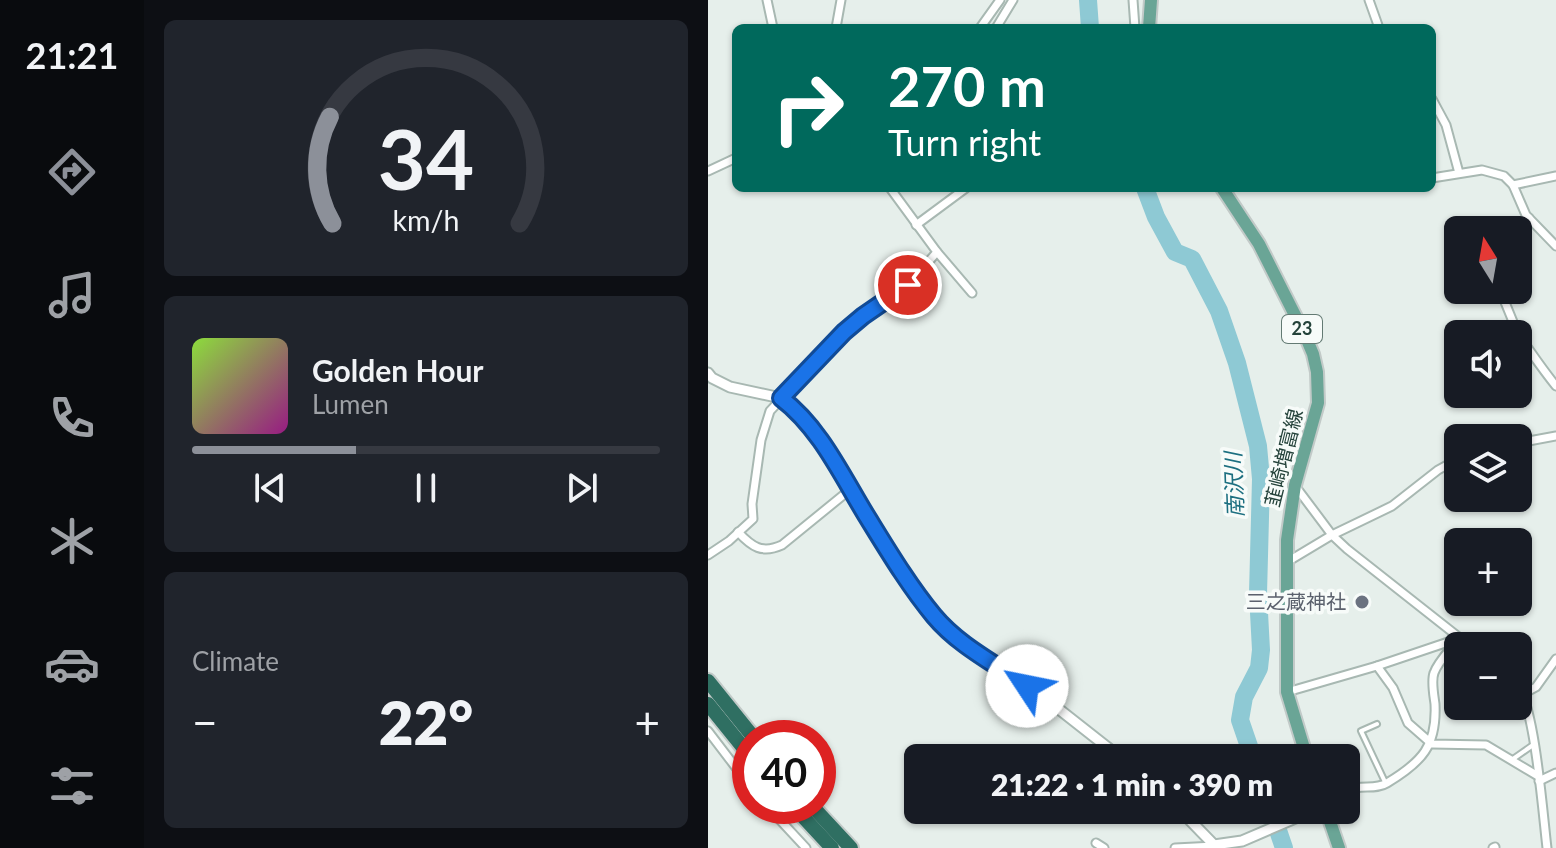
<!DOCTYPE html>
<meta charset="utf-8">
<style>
:root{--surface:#171b24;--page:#20242c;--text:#f1f3f6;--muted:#9ea1a6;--line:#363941;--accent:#8c9099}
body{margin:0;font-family:Lato,"Noto Sans JP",sans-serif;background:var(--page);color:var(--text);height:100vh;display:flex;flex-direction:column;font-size:30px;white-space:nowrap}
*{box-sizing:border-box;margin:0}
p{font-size:26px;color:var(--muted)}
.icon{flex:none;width:44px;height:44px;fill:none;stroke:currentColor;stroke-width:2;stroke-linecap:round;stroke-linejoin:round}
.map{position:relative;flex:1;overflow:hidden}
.drawer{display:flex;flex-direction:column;gap:20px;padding:20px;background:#0d0f14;width:564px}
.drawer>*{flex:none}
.banner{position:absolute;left:24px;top:24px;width:704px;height:168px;border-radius:12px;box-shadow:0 2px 6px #0004;background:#00695c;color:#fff;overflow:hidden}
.needle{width:52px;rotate:349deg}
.fabs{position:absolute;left:736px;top:216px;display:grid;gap:16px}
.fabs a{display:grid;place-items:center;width:88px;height:88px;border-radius:12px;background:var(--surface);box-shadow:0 2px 6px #0004;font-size:40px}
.speed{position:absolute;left:24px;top:720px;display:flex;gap:16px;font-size:40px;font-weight:700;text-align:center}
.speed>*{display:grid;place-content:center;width:104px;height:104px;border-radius:50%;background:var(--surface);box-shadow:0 2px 6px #0004;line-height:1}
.speed .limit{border:12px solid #d22;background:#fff;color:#111}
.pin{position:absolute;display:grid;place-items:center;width:68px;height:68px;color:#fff;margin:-34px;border:4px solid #fff;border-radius:50%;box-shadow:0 2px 8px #0007}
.me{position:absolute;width:88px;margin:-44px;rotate:304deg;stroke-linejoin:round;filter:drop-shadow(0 0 6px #0008)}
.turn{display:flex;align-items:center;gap:28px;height:168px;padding:0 24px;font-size:36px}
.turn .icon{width:104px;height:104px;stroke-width:2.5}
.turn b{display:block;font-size:56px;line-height:68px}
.big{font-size:60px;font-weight:800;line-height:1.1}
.drawer .widget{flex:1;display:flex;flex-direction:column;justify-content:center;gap:12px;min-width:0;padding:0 28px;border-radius:12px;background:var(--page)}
.drawer .dial{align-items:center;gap:0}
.dial svg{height:208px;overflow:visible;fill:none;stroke:var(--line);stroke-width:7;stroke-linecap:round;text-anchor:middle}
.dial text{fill:var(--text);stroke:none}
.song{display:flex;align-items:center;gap:24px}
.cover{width:96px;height:96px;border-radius:12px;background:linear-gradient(135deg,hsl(90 70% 55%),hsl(310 70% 35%))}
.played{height:8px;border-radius:4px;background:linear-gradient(90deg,var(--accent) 35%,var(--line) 35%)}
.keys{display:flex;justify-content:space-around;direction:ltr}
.heat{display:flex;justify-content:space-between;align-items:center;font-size:44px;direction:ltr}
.trip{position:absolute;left:196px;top:744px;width:456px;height:80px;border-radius:12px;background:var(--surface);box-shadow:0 2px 6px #0004;font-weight:800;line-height:80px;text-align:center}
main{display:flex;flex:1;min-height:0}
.menu{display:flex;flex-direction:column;width:144px;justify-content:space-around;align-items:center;background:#090b0e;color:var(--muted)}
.menu .icon{width:56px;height:56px}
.menu .selected{color:var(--accent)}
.menu b{font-size:36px;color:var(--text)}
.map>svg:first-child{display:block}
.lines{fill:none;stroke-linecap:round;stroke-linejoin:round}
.river{stroke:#8ec9d4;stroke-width:18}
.service-casing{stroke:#a8b8b2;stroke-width:8}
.minor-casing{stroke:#a8b8b2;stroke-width:11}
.tertiary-casing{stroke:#a8b8b2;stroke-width:13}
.primary-casing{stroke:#c2cac8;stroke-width:16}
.motorway-casing{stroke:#c2cac8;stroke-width:18}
.service{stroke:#fff;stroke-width:4}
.minor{stroke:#fff;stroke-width:7}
.tertiary{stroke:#fff;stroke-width:9}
.primary{stroke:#6aa596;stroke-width:12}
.motorway{stroke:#2f6f62;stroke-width:14}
.route-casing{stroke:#114b97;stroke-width:20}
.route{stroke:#1a73e8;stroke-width:14}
.worship-dot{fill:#6b7280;stroke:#f7fbf9;stroke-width:3}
.labels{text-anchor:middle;stroke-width:7;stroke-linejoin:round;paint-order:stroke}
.shield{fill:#f7fbf9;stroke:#637a73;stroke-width:2}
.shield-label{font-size:18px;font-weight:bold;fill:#24423a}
.street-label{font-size:20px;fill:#24423a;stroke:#f7fbf9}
.worship-label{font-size:20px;fill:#5b616d;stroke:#f7fbf9;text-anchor:end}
.water-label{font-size:22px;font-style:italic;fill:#1c6f80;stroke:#f7fbf9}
</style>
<main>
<nav class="menu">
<b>21:21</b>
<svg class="icon selected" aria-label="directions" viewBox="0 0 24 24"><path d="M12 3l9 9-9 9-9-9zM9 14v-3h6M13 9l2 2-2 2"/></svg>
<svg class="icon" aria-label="music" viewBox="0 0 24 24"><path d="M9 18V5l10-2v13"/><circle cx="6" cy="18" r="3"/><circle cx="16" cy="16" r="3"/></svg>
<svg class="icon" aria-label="phone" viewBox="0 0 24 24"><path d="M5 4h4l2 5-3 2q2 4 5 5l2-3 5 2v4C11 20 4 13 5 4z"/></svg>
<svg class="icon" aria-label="climate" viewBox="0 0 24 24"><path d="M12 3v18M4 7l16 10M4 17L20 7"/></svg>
<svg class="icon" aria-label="car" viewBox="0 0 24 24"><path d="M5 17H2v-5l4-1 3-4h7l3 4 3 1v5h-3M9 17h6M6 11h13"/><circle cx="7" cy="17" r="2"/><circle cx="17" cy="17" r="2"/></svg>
<svg class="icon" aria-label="filters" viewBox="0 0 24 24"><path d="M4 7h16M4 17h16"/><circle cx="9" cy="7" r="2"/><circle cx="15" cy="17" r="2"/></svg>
</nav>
<section class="drawer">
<div class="widget dial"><svg viewBox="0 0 100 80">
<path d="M14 69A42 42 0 1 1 86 69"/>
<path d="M14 69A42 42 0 0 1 13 28" stroke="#8c9099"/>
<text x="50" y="56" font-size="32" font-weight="700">34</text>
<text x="50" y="72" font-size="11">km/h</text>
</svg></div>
<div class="widget">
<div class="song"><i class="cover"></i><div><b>Golden Hour</b><p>Lumen</p></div></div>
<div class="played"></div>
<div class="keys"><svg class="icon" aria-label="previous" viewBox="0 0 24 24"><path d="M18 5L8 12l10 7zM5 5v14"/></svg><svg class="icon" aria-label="pause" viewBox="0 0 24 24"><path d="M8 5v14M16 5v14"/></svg><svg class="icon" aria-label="next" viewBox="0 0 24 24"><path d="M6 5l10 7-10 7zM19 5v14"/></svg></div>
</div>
<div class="widget"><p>Climate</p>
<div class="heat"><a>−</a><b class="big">22°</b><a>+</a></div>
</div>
</section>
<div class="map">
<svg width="848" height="848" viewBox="0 0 848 848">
<rect width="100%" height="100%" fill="#e6efeb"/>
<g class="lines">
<!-- river -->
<g class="river">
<polyline points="380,0 382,28"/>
<polyline points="437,188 448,217 467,252 484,259 511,311 529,363 550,446 553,479 550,594 553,650 551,668 536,697 532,720 545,758"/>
<polyline points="563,810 576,848"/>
</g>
<defs>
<g id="service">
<polyline points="669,724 653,731 678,784"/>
<polyline points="805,759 825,745"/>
</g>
<g id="minor">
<polyline points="59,0 65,28"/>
<polyline points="425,0 427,28"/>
<polyline points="661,0 671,28"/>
<polyline points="128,28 133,0"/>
<polyline points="272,28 292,0"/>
<polyline points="288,28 305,0"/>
<polyline points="724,99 738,125 751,173"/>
<polyline points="0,171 28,158"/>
<polyline points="724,178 774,170 796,176 805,185 818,215 848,246"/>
<polyline points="805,185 848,176"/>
<polyline points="208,225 258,188"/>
<polyline points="810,248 812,227 821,218"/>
<polyline points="229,252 264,293"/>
<polyline points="792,290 810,334"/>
<path d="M810,334c13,18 24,35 38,52"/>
<polyline points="810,443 848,436"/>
<polyline points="588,487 624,535 639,549 762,646"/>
<path d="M30,532c14,15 24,22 44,13l70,-57"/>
<polyline points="0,555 21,541 45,519 44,504 53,440 62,411 136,332 155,316 200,285 229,252 182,188"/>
<polyline points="579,562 624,535 684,506 730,470 750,459"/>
<polyline points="669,666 749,639"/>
<path d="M810,686c17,23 25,129 29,162"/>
<polyline points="579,692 669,666 685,688 700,723 724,744 778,745 830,776"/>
<polyline points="815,694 828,687 848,659"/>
<polyline points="0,731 42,786"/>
<polyline points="831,781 848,773"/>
<path d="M638,792c13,-9 28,-1 41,-9 35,-21 50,-37 48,-79 -1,-8 -4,-23 -1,-31 4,-12 18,-25 25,-35"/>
<polyline points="59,806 98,848"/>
<polyline points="388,843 396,848"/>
<polyline points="467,848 507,846"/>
<polyline points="785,848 787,847"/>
</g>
<g id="tertiary">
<polyline points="0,373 4,378 22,387 73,398 95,415 144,488 170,533 228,618 264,649 338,699 413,758"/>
<polyline points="472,810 506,845 534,841 606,810"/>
</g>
<g id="primary">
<polyline points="441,28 443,0"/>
<polyline points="514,188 551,244 597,335 605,354 609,372 610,403 587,485 579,540 579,692 599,758"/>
<polyline points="618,810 631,848"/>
</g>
<g id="motorway">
<polyline points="0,681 46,738"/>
<polyline points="0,704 42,756"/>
<polyline points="85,806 124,848"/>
<polyline points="104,806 143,848"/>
</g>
</defs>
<!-- service casing -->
<use href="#service" class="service-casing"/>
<!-- minor casing -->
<use href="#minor" class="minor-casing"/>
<!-- tertiary casing -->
<use href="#tertiary" class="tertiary-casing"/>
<!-- primary casing -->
<use href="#primary" class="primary-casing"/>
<!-- motorway casing -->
<use href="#motorway" class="motorway-casing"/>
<!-- service -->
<use href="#service" class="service"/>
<!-- minor -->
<use href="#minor" class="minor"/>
<!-- tertiary -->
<use href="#tertiary" class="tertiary"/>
<!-- primary -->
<use href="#primary" class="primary"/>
<!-- motorway -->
<use href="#motorway" class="motorway"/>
</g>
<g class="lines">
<defs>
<path id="route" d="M200,285l-45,31 -19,16 -63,66c39,30 60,76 85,117 21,34 43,71 68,101 25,30 62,48 93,70"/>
</defs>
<!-- route casing -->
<use href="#route" class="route-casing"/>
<!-- route -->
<use href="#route" class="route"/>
</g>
<!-- markers -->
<circle class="worship-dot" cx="654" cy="602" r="8"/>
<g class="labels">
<!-- shield labels -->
<rect class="shield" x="574" y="315" width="40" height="28" rx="6"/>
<g class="shield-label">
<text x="594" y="335">23</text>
</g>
<!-- street labels -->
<g class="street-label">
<text transform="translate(576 458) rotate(-76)" y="7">韮崎増富線</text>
</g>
<!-- worship labels -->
<g class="worship-label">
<text x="638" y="609">三之蔵神社</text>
</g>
<!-- water labels -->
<g class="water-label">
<text transform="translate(526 485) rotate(-92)" y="8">南沢川</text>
</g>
</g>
</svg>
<div class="fabs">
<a><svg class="needle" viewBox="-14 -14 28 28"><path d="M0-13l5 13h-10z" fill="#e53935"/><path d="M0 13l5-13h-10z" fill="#9ea1a6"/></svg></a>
<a><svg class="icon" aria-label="sound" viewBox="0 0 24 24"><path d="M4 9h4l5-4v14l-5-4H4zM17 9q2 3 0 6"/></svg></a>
<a><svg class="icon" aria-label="layers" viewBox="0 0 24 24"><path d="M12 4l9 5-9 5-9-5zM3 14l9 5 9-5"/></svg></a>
<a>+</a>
<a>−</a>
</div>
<div class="speed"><div class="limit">40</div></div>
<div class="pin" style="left:200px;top:285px;background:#d93025"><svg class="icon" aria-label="arrive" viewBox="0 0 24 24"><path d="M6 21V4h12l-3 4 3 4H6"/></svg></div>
<svg class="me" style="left:319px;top:686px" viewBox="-20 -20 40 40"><circle r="19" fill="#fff"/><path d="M0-13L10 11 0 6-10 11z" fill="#1a73e8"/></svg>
<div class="trip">21:22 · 1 min · 390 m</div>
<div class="banner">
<div class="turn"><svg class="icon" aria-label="right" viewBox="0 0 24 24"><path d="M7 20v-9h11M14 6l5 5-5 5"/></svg><div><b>270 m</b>Turn right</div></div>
</div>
</div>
</main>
